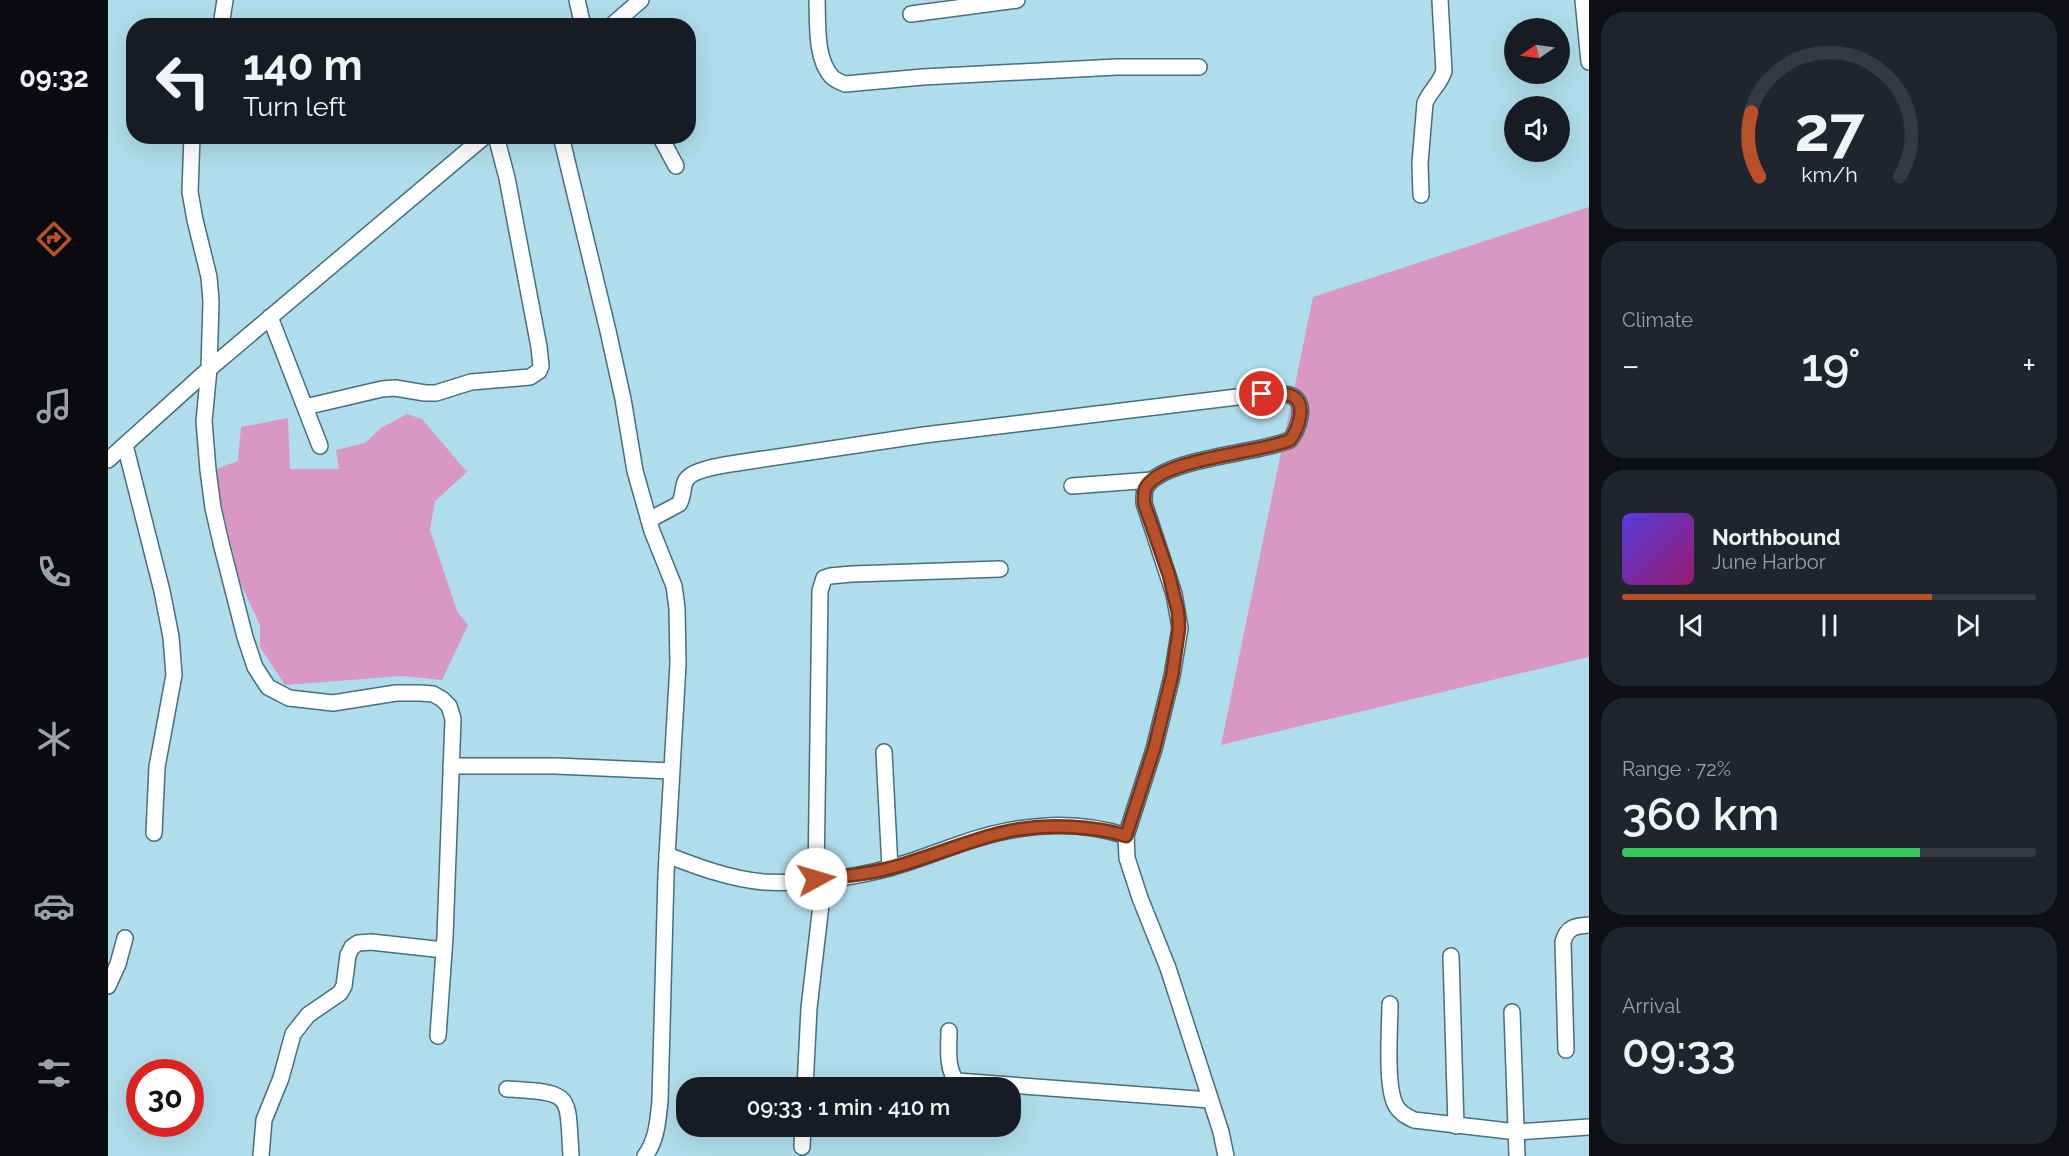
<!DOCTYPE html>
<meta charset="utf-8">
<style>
:root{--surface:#171b24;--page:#20242c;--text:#f1f3f6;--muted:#9ea1a6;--line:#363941;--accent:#b8502a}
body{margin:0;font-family:Raleway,sans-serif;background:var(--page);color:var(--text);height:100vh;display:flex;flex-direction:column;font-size:22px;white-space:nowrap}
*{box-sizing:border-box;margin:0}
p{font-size:20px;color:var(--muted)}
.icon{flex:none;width:33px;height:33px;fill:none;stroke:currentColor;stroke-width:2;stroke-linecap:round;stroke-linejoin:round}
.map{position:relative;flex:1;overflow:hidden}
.panel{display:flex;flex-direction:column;gap:12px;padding:12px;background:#0d0f14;width:480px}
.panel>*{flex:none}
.guide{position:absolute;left:18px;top:18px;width:570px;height:126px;border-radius:24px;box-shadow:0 6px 24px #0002;background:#171b24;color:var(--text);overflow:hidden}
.needle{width:39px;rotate:257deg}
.fabs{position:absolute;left:1396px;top:18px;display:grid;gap:12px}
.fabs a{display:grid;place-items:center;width:66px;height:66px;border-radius:50%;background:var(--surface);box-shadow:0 6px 24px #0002;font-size:30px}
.speed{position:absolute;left:18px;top:1059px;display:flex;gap:12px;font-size:30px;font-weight:700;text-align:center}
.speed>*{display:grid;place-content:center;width:78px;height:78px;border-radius:50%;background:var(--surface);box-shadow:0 6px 24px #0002;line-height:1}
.speed .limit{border:9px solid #d22;background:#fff;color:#111}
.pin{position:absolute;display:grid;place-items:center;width:51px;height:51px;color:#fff;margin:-26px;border:3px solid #fff;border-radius:50%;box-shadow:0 2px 6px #0007}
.me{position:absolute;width:66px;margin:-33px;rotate:84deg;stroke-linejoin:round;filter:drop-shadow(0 0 4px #0008)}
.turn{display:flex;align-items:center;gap:21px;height:126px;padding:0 18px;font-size:27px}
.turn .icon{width:78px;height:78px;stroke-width:2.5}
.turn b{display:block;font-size:42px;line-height:51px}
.big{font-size:45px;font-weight:600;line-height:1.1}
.panel .card{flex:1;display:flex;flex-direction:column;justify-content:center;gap:9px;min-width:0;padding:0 21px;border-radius:24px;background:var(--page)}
.panel .dial{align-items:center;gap:0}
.dial svg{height:156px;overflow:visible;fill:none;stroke:var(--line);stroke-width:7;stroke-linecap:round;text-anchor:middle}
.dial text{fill:var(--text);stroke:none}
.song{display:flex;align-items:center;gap:18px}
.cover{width:72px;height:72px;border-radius:9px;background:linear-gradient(135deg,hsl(250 70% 55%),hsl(320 70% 35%))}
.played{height:6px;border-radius:3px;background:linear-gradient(90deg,var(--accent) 75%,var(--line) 75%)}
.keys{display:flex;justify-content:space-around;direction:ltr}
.heat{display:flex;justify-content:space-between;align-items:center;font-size:33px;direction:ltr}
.charge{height:9px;border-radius:4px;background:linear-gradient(90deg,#34c759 72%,var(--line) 0)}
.trip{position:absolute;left:568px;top:1077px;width:345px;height:60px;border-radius:24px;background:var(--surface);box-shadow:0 6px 24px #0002;font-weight:600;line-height:60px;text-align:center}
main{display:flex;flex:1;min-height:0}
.tab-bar{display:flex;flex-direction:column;width:108px;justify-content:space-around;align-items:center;background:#090b0e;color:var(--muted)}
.tab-bar .icon{width:42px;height:42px}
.tab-bar .selected{color:var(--accent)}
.tab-bar b{font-size:27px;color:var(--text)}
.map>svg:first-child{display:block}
.water{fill:#d998c3}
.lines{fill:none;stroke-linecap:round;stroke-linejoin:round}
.minor-casing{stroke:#456f7c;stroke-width:18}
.minor{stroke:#fff;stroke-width:15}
.route-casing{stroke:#78341b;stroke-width:15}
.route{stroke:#b8502a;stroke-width:10}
</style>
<main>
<nav class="tab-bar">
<b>09:32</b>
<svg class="icon selected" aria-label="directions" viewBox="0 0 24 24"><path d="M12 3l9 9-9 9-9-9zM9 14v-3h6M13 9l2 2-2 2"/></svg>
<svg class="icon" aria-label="music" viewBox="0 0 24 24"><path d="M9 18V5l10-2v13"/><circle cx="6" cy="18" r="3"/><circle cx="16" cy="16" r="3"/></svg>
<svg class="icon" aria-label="phone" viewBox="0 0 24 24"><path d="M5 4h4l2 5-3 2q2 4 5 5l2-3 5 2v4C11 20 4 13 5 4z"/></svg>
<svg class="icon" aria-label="climate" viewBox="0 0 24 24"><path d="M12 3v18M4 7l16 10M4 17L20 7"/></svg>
<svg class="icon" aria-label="car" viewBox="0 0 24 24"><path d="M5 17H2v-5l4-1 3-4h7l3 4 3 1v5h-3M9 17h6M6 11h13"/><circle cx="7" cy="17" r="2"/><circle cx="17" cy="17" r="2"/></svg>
<svg class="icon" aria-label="filters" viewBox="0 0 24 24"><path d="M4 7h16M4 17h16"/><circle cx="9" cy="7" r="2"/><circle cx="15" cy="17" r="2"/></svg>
</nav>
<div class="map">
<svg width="1481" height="1156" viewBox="0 0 1481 1156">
<rect width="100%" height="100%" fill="#b0ddeb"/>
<!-- water -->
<g class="water">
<polygon points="1481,207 1481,657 1113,745 1205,297"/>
<polygon points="299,414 314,419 359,472 327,501 322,530 349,611 360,625 334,680 294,676 177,685 152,647 152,625 132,582 105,470 130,461 133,427 180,418 182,469 231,469 228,450 257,443 273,428"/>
</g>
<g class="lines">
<defs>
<g id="minor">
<polyline points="469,0 475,26"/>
<path d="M709,0c1,23 -2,59 15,77 3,3 8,5 13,7l78,-7 194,-10h82"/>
<polyline points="1475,0 1481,62"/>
<polyline points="803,14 909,0"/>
<polyline points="113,26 117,0"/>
<polyline points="503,26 533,0"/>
<polyline points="84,136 82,192 87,220 101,277 103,301 101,369 96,421 100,470 105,508 114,547 137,637 147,667 160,687 181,698 225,703 288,693 312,693 325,694 334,699 341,706 345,719 337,937 330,1036"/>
<path d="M453,136l47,195 15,68 12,72 17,60 22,55 3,22 1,56 -12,210 -6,227c-2,19 -3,39 -15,55"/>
<polyline points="552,136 568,166"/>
<path d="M1313,195l-1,-32 5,-60c5,-12 15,-19 19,-32l-4,-71"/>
<polyline points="162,317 212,446"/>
<polyline points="197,407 274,389 287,388 317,393 328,393 363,382 422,377 431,371 433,366 431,347 399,178 388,136"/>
<polyline points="17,445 54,591 63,637 66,675 49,767 46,833"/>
<polyline points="0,460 101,369 377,136"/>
<polyline points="964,486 1044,480"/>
<path d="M541,520l30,-16c5,-8 3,-17 7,-24 7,-11 38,-15 51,-17l187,-28 338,-41c9,0 21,-2 30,2 16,7 6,34 -2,44 -33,14 -130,18 -145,49 -1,4 -1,9 -1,14l30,91 6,34 -8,48 -18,73 -28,87 1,22 13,40 28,70 53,164 5,24"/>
<polyline points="776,752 782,868"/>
<polyline points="343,766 448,766 563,771"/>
<path d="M559,855c31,12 63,24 97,27 31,2 79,-3 109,-10 30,-6 58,-18 87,-28 53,-19 112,-26 166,-8"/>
<polyline points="708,879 712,591 716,578 722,576 744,574 892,569"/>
<polyline points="1343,956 1348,1126"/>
<polyline points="0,986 10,964 17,938"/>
<path d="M1282,1004c0,24 -5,82 6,102 4,7 10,10 18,14l103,12 72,-5"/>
<polyline points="1404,1012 1409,1156"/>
<path d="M841,1031c0,15 -3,39 8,50l253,19"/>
<path d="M1458,1050l-3,-108c4,-15 12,-16 26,-17"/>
<polyline points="697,1088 701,1008 716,879"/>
<path d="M399,1089c67,4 60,4 64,67"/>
<polyline points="694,1147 695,1126"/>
<polyline points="153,1156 156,1120 173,1078 185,1034 200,1015 232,993 236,986 240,955 244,947 250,943 263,942 336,950"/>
</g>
</defs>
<!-- minor casing -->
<use href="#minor" class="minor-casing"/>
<!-- minor -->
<use href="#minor" class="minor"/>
</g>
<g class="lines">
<defs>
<path id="route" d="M708,879c28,-3 55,-5 82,-13 62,-18 106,-44 174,-39 19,1 36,3 54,9l28,-87 18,-73 7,-48 -1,-16 -9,-37 -25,-72c0,-5 0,-10 1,-14 15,-31 112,-35 145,-49 8,-10 18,-37 2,-44 -9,-4 -21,-2 -30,-2"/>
</defs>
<!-- route casing -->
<use href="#route" class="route-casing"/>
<!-- route -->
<use href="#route" class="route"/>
</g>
</svg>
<div class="fabs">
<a><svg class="needle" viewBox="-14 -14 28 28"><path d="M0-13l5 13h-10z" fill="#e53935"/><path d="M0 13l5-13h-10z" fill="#9ea1a6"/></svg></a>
<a><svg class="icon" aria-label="sound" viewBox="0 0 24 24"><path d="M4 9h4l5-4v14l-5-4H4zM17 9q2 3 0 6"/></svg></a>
</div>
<div class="speed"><div class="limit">30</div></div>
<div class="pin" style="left:1154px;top:394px;background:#d93025"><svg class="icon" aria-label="arrive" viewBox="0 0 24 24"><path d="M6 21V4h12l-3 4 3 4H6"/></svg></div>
<svg class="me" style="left:708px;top:879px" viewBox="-20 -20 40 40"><circle r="19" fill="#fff"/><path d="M0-13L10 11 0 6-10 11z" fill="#b8502a"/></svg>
<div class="trip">09:33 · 1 min · 410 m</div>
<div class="guide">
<div class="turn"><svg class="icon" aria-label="left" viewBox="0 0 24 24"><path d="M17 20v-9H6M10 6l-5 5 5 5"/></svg><div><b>140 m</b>Turn left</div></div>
</div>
</div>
<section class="panel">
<div class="card dial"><svg viewBox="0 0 100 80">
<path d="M14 69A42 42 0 1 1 86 69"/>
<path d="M14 69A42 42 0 0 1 10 36" stroke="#b8502a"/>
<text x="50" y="56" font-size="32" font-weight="700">27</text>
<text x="50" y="72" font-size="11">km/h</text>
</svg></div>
<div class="card"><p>Climate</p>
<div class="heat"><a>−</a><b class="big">19°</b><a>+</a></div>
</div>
<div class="card">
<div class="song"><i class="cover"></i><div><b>Northbound</b><p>June Harbor</p></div></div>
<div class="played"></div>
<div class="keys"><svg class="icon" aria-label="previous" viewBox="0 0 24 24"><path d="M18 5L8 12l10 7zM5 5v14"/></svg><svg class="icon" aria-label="pause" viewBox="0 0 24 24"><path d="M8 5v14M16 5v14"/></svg><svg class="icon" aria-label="next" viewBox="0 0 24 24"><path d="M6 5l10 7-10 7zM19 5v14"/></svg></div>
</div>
<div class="card"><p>Range · 72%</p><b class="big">360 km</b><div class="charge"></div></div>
<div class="card"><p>Arrival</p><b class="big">09:33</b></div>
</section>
</main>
